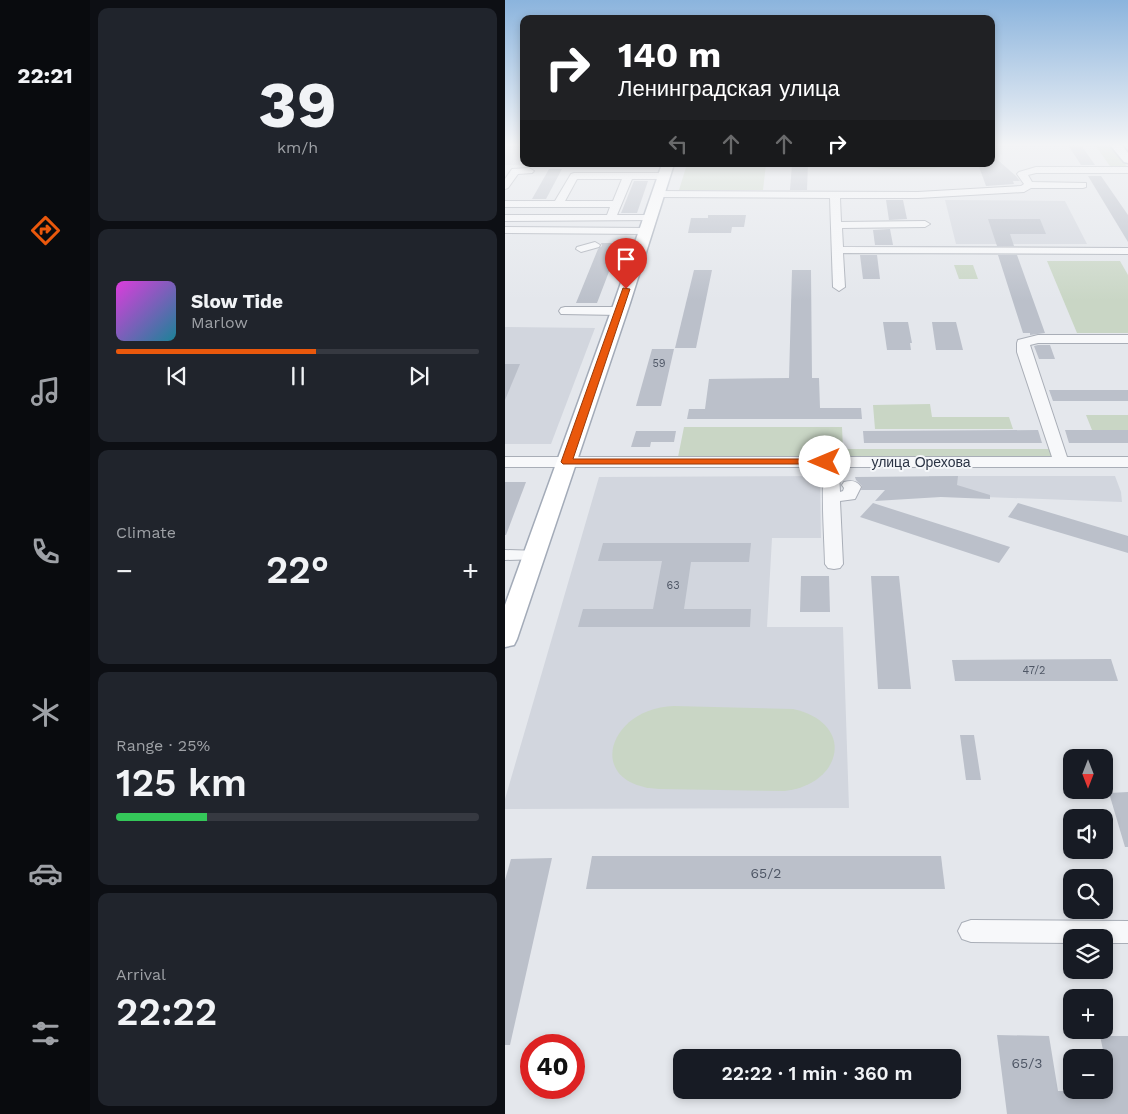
<!DOCTYPE html>
<meta charset="utf-8">
<style>
:root{--surface:#171b24;--page:#20242c;--text:#f1f3f6;--muted:#9ea1a6;--line:#363941;--accent:#ea580c}
body{margin:0;font-family:"Work Sans",sans-serif;background:var(--page);color:var(--text);height:100vh;display:flex;flex-direction:column;font-size:19px;white-space:nowrap}
*{box-sizing:border-box;margin:0}
p{font-size:16px;color:var(--muted)}
.icon{flex:none;width:28px;height:28px;fill:none;stroke:currentColor;stroke-width:2;stroke-linecap:round;stroke-linejoin:round}
.map{position:relative;flex:1;overflow:hidden}
.side{display:flex;flex-direction:column;gap:8px;padding:8px;background:#0d0f14;width:415px}
.side>*{flex:none}
.banner{position:absolute;left:15px;top:15px;width:475px;height:152px;border-radius:10px;box-shadow:0 2px 8px #0003;background:#202124;color:#fff;overflow:hidden}
.needle{width:32px;rotate:180deg}
.buttons{position:absolute;left:558px;top:749px;display:grid;gap:10px}
.buttons a{display:grid;place-items:center;width:50px;height:50px;border-radius:10px;background:var(--surface);box-shadow:0 2px 8px #0003;font-size:25px}
.speed{position:absolute;left:15px;top:1034px;display:flex;gap:10px;font-size:25px;font-weight:700;text-align:center}
.speed>*{display:grid;place-content:center;width:65px;height:65px;border-radius:50%;background:var(--surface);box-shadow:0 2px 8px #0003;line-height:1}
.speed .limit{border:8px solid #d22;background:#fff;color:#111}
.pin{position:absolute;display:grid;place-items:center;width:42px;height:42px;color:#fff;margin:-51px -21px;border-radius:50% 50% 50% 0;rotate:-45deg;box-shadow:0 0 5px #0007}
.pin .icon{rotate:45deg}
.me{position:absolute;width:55px;margin:-28px;rotate:270deg;stroke-linejoin:round;filter:drop-shadow(0 0 4px #0008)}
.turn{display:flex;align-items:center;gap:18px;height:105px;padding:0 15px;font-size:22px}
.turn .icon{width:65px;height:65px;stroke-width:2.5}
.turn b{display:block;font-size:35px;line-height:42px}
.lanes{display:flex;align-items:center;height:48px;padding:0 15px;background:#0003;justify-content:center;gap:25px;direction:ltr}
.lanes .off{opacity:.35}
.big{font-size:38px;font-weight:600;line-height:1.1}
.side .card{flex:1;display:flex;flex-direction:column;justify-content:center;gap:8px;min-width:0;padding:0 18px;border-radius:10px;background:var(--page)}
.side .dial{align-items:center;gap:0}
.dial b{font-size:65px;line-height:1}
.song{display:flex;align-items:center;gap:15px}
.cover{width:60px;height:60px;border-radius:8px;background:linear-gradient(135deg,hsl(300 70% 55%),hsl(190 70% 35%))}
.played{height:5px;border-radius:2px;background:linear-gradient(90deg,var(--accent) 55%,var(--line) 55%)}
.keys{display:flex;justify-content:space-around;direction:ltr}
.heat{display:flex;justify-content:space-between;align-items:center;font-size:28px;direction:ltr}
.charge{height:8px;border-radius:4px;background:linear-gradient(90deg,#34c759 25%,var(--line) 0)}
.trip{position:absolute;left:168px;top:1049px;width:288px;height:50px;border-radius:10px;background:var(--surface);box-shadow:0 2px 8px #0003;font-weight:600;line-height:50px;text-align:center}
main{display:flex;flex:1;min-height:0}
.tabs{display:flex;flex-direction:column;width:90px;justify-content:space-around;align-items:center;background:#090b0e;color:var(--muted)}
.tabs .icon{width:35px;height:35px}
.tabs .current{color:var(--accent)}
.tabs b{font-size:22px;color:var(--text)}
.map>svg:first-child{display:block}
.built{fill:#d2d6de}
.green{fill:#c9d6c5}
.building{fill:#bbc0ca}
.lines{fill:none;stroke-linecap:round;stroke-linejoin:round}
.minor-casing{stroke:#a9aeb7;stroke-width:2}
.major-casing{stroke:#a3abb8;stroke-width:3}
.minor{fill:#f7f8fa;fill-rule:evenodd}
.major{fill:#fff;fill-rule:evenodd}
.route{fill:#ea580c;stroke:#983908}
.labels{text-anchor:middle;stroke-width:4;stroke-linejoin:round;paint-order:stroke}
.number-label{font-size:11px;fill:#4f5766}
.street-label{font-size:14px;fill:#2b3445;stroke:#f4f6f9}
.near-number-label{font-size:14px;fill:#4f5766}
</style>
<main>
<nav class="tabs">
<b>22:21</b>
<svg class="icon current" aria-label="directions" viewBox="0 0 24 24"><path d="M12 3l9 9-9 9-9-9zM9 14v-3h6M13 9l2 2-2 2"/></svg>
<svg class="icon" aria-label="music" viewBox="0 0 24 24"><path d="M9 18V5l10-2v13"/><circle cx="6" cy="18" r="3"/><circle cx="16" cy="16" r="3"/></svg>
<svg class="icon" aria-label="phone" viewBox="0 0 24 24"><path d="M5 4h4l2 5-3 2q2 4 5 5l2-3 5 2v4C11 20 4 13 5 4z"/></svg>
<svg class="icon" aria-label="climate" viewBox="0 0 24 24"><path d="M12 3v18M4 7l16 10M4 17L20 7"/></svg>
<svg class="icon" aria-label="car" viewBox="0 0 24 24"><path d="M5 17H2v-5l4-1 3-4h7l3 4 3 1v5h-3M9 17h6M6 11h13"/><circle cx="7" cy="17" r="2"/><circle cx="17" cy="17" r="2"/></svg>
<svg class="icon" aria-label="filters" viewBox="0 0 24 24"><path d="M4 7h16M4 17h16"/><circle cx="9" cy="7" r="2"/><circle cx="15" cy="17" r="2"/></svg>
</nav>
<section class="side">
<div class="card dial"><b>39</b><p>km/h</p></div>
<div class="card">
<div class="song"><i class="cover"></i><div><b>Slow Tide</b><p>Marlow</p></div></div>
<div class="played"></div>
<div class="keys"><svg class="icon" aria-label="previous" viewBox="0 0 24 24"><path d="M18 5L8 12l10 7zM5 5v14"/></svg><svg class="icon" aria-label="pause" viewBox="0 0 24 24"><path d="M8 5v14M16 5v14"/></svg><svg class="icon" aria-label="next" viewBox="0 0 24 24"><path d="M6 5l10 7-10 7zM19 5v14"/></svg></div>
</div>
<div class="card"><p>Climate</p>
<div class="heat"><a>−</a><b class="big">22°</b><a>+</a></div>
</div>
<div class="card"><p>Range · 25%</p><b class="big">125 km</b><div class="charge"></div></div>
<div class="card"><p>Arrival</p><b class="big">22:22</b></div>
</section>
<div class="map">
<svg width="623" height="1114" viewBox="0 0 623 1114">
<rect width="100%" height="100%" fill="#e4e7ec"/>
<!-- built -->
<g class="built">
<polygon points="0,145 19,145 19,164 88,164 87,166 0,165"/>
<polygon points="440,200 560,201 582,244 451,244"/>
<polygon points="0,327 90,328 46,444 0,444"/>
<polygon points="315,476 316,538 267,538 262,627 338,627 344,808 0,809 0,799 94,477"/>
<polygon points="424,476 610,476 616,492 617,502 427,495"/>
</g>
<!-- green -->
<g class="green">
<polygon points="590,145 607,145 623,168 607,169"/>
<polygon points="182,164 261,164 258,190 174,190"/>
<path d="M356,164h94v1c-17,5 -80,7 -94,-1z"/>
<polygon points="542,261 615,261 623,275 623,333 572,333"/>
<polygon points="449,265 468,265 473,279 454,279"/>
<polygon points="425,404 427,417 504,417 508,429 370,429 368,405"/>
<polygon points="581,415 623,415 623,430 587,430"/>
<polygon points="179,427 337,427 338,449 549,449 552,460 172,462"/>
<path d="M169,706l119,3c63,14 50,75 -8,82l-126,-2c-75,-4 -52,-81 15,-83z"/>
</g>
<!-- building -->
<g class="building">
<polygon points="563,145 576,145 590,165 576,165"/>
<polygon points="486,154 511,176 515,181 508,181 509,184 481,186 473,164 486,164"/>
<polygon points="287,164 303,164 302,190 285,190"/>
<polygon points="44,169 57,169 41,199 27,199"/>
<polygon points="583,176 596,176 623,215 623,242"/>
<polygon points="129,181 143,181 132,213 116,213"/>
<polygon points="381,200 398,200 402,219 384,220"/>
<polygon points="203,215 241,215 239,227 227,227 226,233 183,233 186,218 203,218"/>
<polygon points="483,219 535,219 541,234 505,234 509,246 492,246"/>
<polygon points="385,229 388,245 370,245 368,230"/>
<polygon points="96,243 115,243 92,303 71,303 93,249 97,246"/>
<polygon points="355,255 372,255 375,279 358,279"/>
<polygon points="493,255 512,255 540,333 525,335 525,333 518,333"/>
<polygon points="189,270 207,270 191,348 170,348"/>
<polygon points="287,270 306,270 307,378 314,378 315,408 356,408 357,419 182,419 184,409 200,409 204,379 284,378"/>
<polygon points="378,322 403,322 407,343 405,343 406,350 382,350"/>
<polygon points="427,322 451,322 458,350 431,350"/>
<polygon points="533,345 545,345 550,359 534,359 529,346"/>
<polygon points="147,349 169,349 156,406 131,406"/>
<polygon points="0,364 15,364 0,400"/>
<polygon points="544,390 623,390 623,401 548,401"/>
<polygon points="533,430 537,443 359,443 358,431"/>
<polygon points="560,430 623,430 623,443 564,443"/>
<polygon points="131,431 171,431 169,442 146,442 145,447 126,447"/>
<polygon points="453,476 452,485 485,495 485,499 436,497 370,501 380,490 356,490 357,486 351,480 350,477"/>
<polygon points="0,482 21,482 1,535 0,535"/>
<polygon points="368,503 465,534 505,547 494,563 355,517"/>
<polygon points="513,503 623,536 623,553 503,517"/>
<polygon points="98,543 246,543 244,562 186,562 179,609 246,609 245,627 73,627 78,609 148,609 157,561 93,561"/>
<polygon points="296,576 324,576 325,612 295,612"/>
<polygon points="366,576 394,576 406,689 373,689"/>
<polygon points="606,659 613,681 450,681 447,660"/>
<polygon points="455,735 469,735 476,780 461,780"/>
<polygon points="623,792 623,847 620,847 604,793"/>
<polygon points="87,856 436,856 440,889 81,889"/>
<polygon points="47,858 5,1045 0,1045 0,880 6,859"/>
<polygon points="492,1035 544,1036 553,1091 607,1091 595,1036 623,1036 623,1114 502,1114"/>
</g>
<g class="lines">
<defs>
<g id="minor">
<polygon points="531,167 623,167 623,173 531,173 523,175 527,182 581,183 581,187 578,188 526,188 519,192 413,198 335,198 336,222 420,221 425,224 420,227 337,228 338,247 623,248 623,254 338,253 340,287 334,291 328,287 325,198 153,197 148,194 153,191 413,192 516,186 519,184 512,174 514,172"/>
<polygon points="24,168 29,171 27,173 13,174 3,188 0,189 0,179 7,169"/>
<path d="M69,173h90l5,3 -5,3h-32l-15,36h34l5,3 -1,2 -150,1v-6h102l3,-8h-105v-6h50l16,-27zM72,179h45l-9,22h-48z"/>
<polygon points="0,227 142,228 147,231 142,234 0,233"/>
<polygon points="90,242 95,245 94,247 76,252 71,249 72,247"/>
<polygon points="60,307 114,307 120,311 114,315 56,314 54,311 56,308"/>
<polygon points="533,335 623,335 623,343 533,343 525,345 562,457 623,457 623,467 0,467 0,457 547,457 512,352 512,343 513,340"/>
<path d="M326,468l6,2 2,3 1,19 3,-1 1,-3 -2,-3 2,-3c8,-2 13,-1 17,5l-6,12 -15,2 3,63 -3,4 -6,1 -6,-1 -3,-4c0,-15 -5,-86 0,-94z"/>
<polygon points="0,550 35,551 38,555 35,559 0,560"/>
<polygon points="466,920 623,921 623,943 599,943 599,938 566,938 566,943 466,942 457,939 453,931 457,923"/>
</g>
<g id="major">
<polygon points="605,145 617,145 623,153 623,163 619,162"/>
<polygon points="157,164 169,164 125,303 12,639 9,645 0,647 0,605 109,303"/>
</g>
</defs>
<!-- minor casing -->
<use href="#minor" class="minor-casing"/>
<!-- major casing -->
<use href="#major" class="major-casing"/>
<!-- minor -->
<use href="#minor" class="minor"/>
<!-- major -->
<use href="#major" class="major"/>
</g>
<!-- sky -->
<linearGradient id="sky" x2="0" y2="1"><stop stop-color="#8bb4dd"/><stop offset="0.48" stop-color="#f3f4f6"/><stop offset="1" stop-color="#f3f4f6" stop-opacity="0"/></linearGradient>
<rect width="623" height="301" fill="url(#sky)"/>
<!-- route -->
<polygon class="route" points="118,288 125,289 68,459 320,459 324,460 324,464 58,464 56,462"/>
<g class="labels">
<!-- number labels -->
<g class="number-label">
<text x="154" y="367">59</text>
<text x="168" y="589">63</text>
<text x="529" y="674">47/2</text>
</g>
<!-- street labels -->
<g class="street-label">
<text x="416" y="467">улица Орехова</text>
</g>
<!-- near-number labels -->
<g class="near-number-label">
<text x="261" y="878">65/2</text>
<text x="522" y="1068">65/3</text>
</g>
</g>
</svg>
<div class="buttons">
<a><svg class="needle" viewBox="-14 -14 28 28"><path d="M0-13l5 13h-10z" fill="#e53935"/><path d="M0 13l5-13h-10z" fill="#9ea1a6"/></svg></a>
<a><svg class="icon" aria-label="sound" viewBox="0 0 24 24"><path d="M4 9h4l5-4v14l-5-4H4zM17 9q2 3 0 6"/></svg></a>
<a><svg class="icon" aria-label="search" viewBox="0 0 24 24"><circle cx="10" cy="10" r="6"/><path d="M15 15l6 6"/></svg></a>
<a><svg class="icon" aria-label="layers" viewBox="0 0 24 24"><path d="M12 4l9 5-9 5-9-5zM3 14l9 5 9-5"/></svg></a>
<a>+</a>
<a>−</a>
</div>
<div class="speed"><div class="limit">40</div></div>
<div class="pin" style="left:121px;top:289px;background:#d93025"><svg class="icon" aria-label="arrive" viewBox="0 0 24 24"><path d="M6 21V4h12l-3 4 3 4H6"/></svg></div>
<svg class="me" style="left:320px;top:462px" viewBox="-20 -20 40 40"><circle r="19" fill="#fff"/><path d="M0-13L10 11 0 6-10 11z" fill="#ea580c"/></svg>
<div class="trip">22:22 · 1 min · 360 m</div>
<div class="banner">
<div class="turn"><svg class="icon" aria-label="right" viewBox="0 0 24 24"><path d="M7 20v-9h11M14 6l5 5-5 5"/></svg><div><b>140 m</b>Ленинградская улица</div></div>
<div class="lanes"><svg class="icon off" aria-label="left" viewBox="0 0 24 24"><path d="M17 20v-9H6M10 6l-5 5 5 5"/></svg><svg class="icon off" aria-label="ahead" viewBox="0 0 24 24"><path d="M12 20V5M6 11l6-6 6 6"/></svg><svg class="icon off" aria-label="ahead" viewBox="0 0 24 24"><path d="M12 20V5M6 11l6-6 6 6"/></svg><svg class="icon" aria-label="right" viewBox="0 0 24 24"><path d="M7 20v-9h11M14 6l5 5-5 5"/></svg></div>
</div>
</div>
</main>
